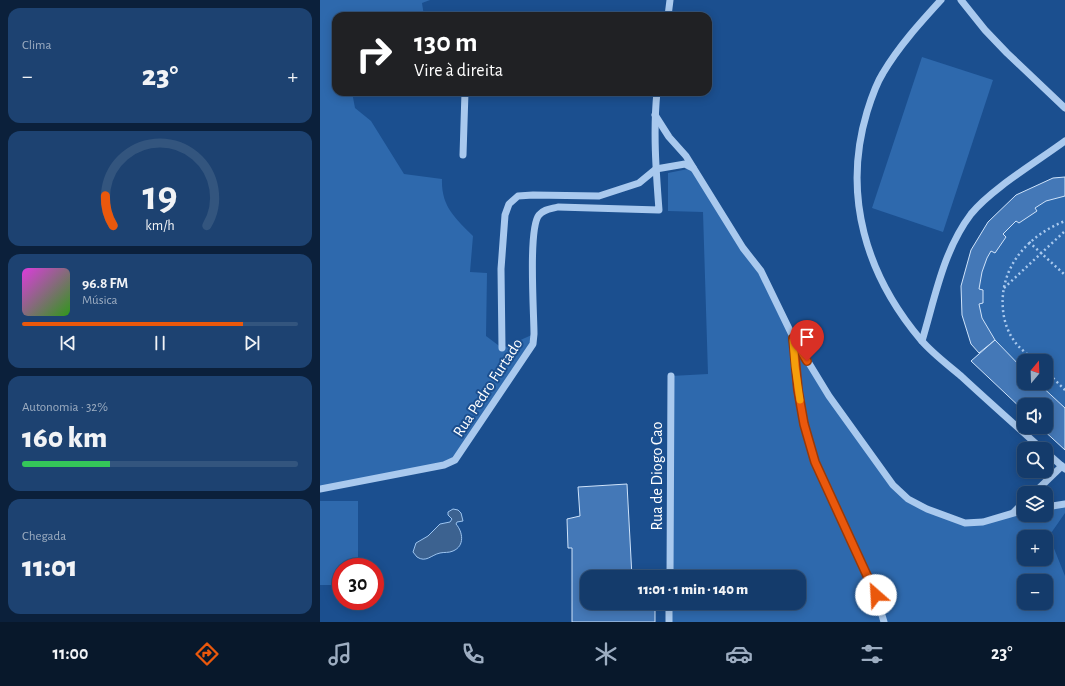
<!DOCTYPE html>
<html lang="pt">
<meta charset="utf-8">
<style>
:root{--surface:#143b6b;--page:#1d4271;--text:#f1f3f6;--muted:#9dadc1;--line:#33557e;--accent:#ea580c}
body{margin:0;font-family:"Alegreya Sans",sans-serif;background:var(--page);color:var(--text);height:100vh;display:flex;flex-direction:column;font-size:15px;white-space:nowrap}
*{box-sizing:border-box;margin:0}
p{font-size:13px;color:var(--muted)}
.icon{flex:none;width:22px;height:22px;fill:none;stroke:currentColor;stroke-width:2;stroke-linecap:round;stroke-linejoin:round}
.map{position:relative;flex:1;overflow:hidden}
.sheet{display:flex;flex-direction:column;gap:8px;padding:8px;background:#0b203b;width:320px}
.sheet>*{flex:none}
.top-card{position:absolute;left:12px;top:12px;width:380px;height:84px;border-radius:12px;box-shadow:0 2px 10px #0003,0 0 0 1px var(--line);background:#202124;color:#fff;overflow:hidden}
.needle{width:26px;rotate:19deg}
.tools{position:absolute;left:697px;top:354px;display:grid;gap:8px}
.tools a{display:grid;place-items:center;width:36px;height:36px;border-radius:8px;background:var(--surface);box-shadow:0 2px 10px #0003,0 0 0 1px var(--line);font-size:20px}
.speed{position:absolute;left:12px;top:558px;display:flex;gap:8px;font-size:20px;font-weight:700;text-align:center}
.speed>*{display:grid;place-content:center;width:52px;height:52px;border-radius:50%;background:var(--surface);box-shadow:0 2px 10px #0003,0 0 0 1px var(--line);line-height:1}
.speed .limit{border:6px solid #d22;background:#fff;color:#111}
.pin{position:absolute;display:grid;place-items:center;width:34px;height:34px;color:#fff;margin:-41px -17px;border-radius:50% 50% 50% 0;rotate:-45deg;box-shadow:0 0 4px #0007}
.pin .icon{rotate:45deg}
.me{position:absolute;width:44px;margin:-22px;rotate:334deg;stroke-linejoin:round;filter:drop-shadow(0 0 3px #0008)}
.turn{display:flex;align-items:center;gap:14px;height:84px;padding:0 16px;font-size:18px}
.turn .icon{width:52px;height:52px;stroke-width:2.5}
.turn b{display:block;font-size:28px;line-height:34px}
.big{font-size:30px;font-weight:800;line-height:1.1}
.sheet .card{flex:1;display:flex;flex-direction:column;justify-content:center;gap:6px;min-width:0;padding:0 14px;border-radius:12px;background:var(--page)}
.sheet .dial{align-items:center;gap:0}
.dial svg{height:104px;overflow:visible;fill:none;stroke:var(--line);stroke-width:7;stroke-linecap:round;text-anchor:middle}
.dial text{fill:var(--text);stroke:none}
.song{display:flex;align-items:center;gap:12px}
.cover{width:48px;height:48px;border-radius:6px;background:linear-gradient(135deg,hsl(300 70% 55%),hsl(110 70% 35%))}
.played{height:4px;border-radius:2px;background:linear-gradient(90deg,var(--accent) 80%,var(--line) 80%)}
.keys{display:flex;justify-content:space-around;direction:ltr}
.heat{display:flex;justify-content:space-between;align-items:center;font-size:22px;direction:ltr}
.charge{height:6px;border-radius:3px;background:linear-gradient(90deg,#34c759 32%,var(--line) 0)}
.trip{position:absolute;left:260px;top:570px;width:226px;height:40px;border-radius:12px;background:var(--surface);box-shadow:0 2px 10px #0003,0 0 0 1px var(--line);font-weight:800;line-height:40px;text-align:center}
.menu{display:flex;height:64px;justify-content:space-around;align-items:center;background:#08182b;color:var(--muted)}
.menu .icon{width:28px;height:28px}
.menu .on{color:var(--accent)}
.menu b{font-size:18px;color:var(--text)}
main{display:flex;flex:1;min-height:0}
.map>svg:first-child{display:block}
.green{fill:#2e69ad;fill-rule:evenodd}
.water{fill:#3c6290;stroke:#9cc4f0}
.building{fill:#4478b7;stroke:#cfe3fa}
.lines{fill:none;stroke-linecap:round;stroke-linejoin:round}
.path{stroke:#a9c9ee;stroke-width:2.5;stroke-dasharray:2 3;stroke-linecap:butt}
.minor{stroke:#a9c9ee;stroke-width:7}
.route-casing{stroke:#983908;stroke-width:10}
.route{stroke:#ea580c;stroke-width:7}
.slow{stroke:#f59e0b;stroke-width:7}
.labels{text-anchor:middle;stroke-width:4;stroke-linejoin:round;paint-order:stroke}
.street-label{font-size:16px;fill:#fff;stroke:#1b4f8f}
</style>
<main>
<section class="sheet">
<div class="card"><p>Clima</p>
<div class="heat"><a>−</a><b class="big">23°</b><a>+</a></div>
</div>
<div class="card dial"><svg viewBox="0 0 100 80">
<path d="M14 69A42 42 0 1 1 86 69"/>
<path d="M14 69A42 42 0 0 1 8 46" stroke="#ea580c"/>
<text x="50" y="56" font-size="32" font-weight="700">19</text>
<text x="50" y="72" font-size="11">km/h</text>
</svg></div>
<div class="card">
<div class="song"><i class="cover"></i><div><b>96.8 FM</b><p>Música</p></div></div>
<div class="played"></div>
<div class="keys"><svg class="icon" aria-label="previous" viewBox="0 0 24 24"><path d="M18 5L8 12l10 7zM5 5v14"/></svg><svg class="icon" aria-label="pause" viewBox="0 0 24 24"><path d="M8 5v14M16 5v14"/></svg><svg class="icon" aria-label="next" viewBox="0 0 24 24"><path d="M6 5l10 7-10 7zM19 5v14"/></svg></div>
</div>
<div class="card"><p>Autonomia · 32%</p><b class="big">160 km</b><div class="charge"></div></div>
<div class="card"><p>Chegada</p><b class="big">11:01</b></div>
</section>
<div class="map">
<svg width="745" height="622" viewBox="0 0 745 622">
<rect width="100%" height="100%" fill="#1b4f8f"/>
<!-- green -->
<g class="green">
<path d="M0,0h110l-8,3 2,13h-88v76h16l3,16 16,13 33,53 38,5c-1,27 13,39 31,57l-3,36 17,1 -1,63 16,12 32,-14 -1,10 -78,116 -135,29z"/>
<polygon points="602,57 673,80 623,232 552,208"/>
<path d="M373,168l68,103 32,67 100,147c23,20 58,39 89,37 13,-1 29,-8 42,-12v5h22v-8l19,-3v9l-16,23 16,40v46h-396v-19h130v-26h-129l1,-201 37,-2 -5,-162 -35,-1v-38zM704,537h22v22h-22zM704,581h22v22h-22z"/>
<path d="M745,177v273l-25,-23h6v-22h-22v6l-53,-50 8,-8 -8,-9 -9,-29 -1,-29 10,-36 17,-28 28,-27 37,-17zM704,361h22v22h-22z"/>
<polygon points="0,501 38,501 38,567 21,567 21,585 0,585"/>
</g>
<!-- water -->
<path class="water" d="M133,509l5,1 3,3 2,8 -6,1 -1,2c7,8 9,22 -3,27 -4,2 -9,1 -13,2 -9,2 -14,10 -23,4l-4,-5 3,-9 12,-7 12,-12 10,-2 2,-3 -4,-4v-3z"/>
<!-- building -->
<g class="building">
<polygon points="745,177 745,196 726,201 715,208 717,211 699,223 696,221 683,234 686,237 675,253 671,251 667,258 662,272 659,289 663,290 663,303 659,304 662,318 675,340 659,353 651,344 642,315 641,286 651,250 668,222 696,195 733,178"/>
<polygon points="675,340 704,370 704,383 718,383 745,408 745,450 720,427 726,427 726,405 704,405 704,411 651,361"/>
<polygon points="307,484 312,577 267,577 267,603 335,603 335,622 252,622 252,548 248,548 247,519 260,516 258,487"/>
</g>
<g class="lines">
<!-- path -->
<g class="path">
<polyline points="709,242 745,275"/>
<polyline points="684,288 745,231"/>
<path d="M715,361c-6,-6 -15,-12 -20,-19 -7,-9 -11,-21 -12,-32 -4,-42 24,-74 62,-89"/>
<polyline points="726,371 745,390"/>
</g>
<!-- minor -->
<g class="minor">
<path d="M621,0c-21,23 -42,46 -58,73 -7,11 -12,26 -16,39 -25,83 -1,163 54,228 11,13 27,25 40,36 27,25 54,49 81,73"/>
<polyline points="641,0 665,30 687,53 745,108"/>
<polyline points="348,16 350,0"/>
<polyline points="335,115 349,137 366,156 423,248 441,271 473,337 509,396 573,485 588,499 607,509 645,523 663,522 704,510"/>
<polyline points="143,155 145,92"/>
<polyline points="473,339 478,390 484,424 495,462 556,595 564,622"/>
<path d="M602,341c13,-43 21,-90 49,-127 20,-25 67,-53 94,-73"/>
<polyline points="182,348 181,269 185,215 189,204 198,196 213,195 279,196 319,183 336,169 365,164 373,168"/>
<polyline points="726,452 745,469"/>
<path d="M0,489l124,-24 11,-5 78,-116 1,-10c0,-21 -6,-106 5,-119 5,-6 12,-6 19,-8l101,3c-3,-39 -6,-79 -2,-118"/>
<polyline points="714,493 742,466"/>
<polyline points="726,507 745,504"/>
<polyline points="694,512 704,502"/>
<polyline points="350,577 351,376"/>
<polyline points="349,622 349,603"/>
</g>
</g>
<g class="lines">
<defs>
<polyline id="route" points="487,361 473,338 478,390 484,424 495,462 556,595"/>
</defs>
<!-- route casing -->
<use href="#route" class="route-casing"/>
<!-- route -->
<use href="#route" class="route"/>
<!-- slow -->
<polyline class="slow" points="473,341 475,366 480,400"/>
</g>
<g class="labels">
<!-- street labels -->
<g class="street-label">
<text transform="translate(167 387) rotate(-57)" y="6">Rua Pedro Furtado</text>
<text transform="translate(336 476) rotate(-90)" y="6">Rua de Diogo Cao</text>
</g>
</g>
</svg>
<div class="tools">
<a><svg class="needle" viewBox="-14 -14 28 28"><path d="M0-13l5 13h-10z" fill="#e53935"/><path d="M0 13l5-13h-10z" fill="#9dadc1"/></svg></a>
<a><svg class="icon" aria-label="sound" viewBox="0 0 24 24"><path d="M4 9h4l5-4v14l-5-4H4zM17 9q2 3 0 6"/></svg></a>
<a><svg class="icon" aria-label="search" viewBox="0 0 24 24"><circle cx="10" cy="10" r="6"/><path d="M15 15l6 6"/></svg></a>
<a><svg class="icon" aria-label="layers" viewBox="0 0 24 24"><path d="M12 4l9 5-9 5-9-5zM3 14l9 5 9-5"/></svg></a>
<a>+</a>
<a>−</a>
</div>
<div class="speed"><div class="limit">30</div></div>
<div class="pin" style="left:487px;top:361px;background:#d93025"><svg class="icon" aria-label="arrive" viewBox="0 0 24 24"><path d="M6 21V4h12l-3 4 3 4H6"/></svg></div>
<svg class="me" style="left:556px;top:595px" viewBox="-20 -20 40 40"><circle r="19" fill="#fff"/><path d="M0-13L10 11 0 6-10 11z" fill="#ea580c"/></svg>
<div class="trip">11:01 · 1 min · 140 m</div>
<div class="top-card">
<div class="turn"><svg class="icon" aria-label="right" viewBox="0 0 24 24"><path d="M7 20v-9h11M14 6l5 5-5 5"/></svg><div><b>130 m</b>Vire à direita</div></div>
</div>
</div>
</main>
<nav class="menu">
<b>11:00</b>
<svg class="icon on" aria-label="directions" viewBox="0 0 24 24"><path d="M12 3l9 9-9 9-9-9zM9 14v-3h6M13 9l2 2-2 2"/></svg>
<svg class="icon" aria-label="music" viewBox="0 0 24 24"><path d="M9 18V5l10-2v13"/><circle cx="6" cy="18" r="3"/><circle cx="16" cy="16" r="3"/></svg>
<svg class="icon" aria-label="phone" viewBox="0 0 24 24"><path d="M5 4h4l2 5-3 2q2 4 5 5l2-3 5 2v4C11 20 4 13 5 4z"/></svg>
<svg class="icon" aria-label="climate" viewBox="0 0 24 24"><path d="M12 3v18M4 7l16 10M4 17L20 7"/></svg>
<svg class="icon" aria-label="car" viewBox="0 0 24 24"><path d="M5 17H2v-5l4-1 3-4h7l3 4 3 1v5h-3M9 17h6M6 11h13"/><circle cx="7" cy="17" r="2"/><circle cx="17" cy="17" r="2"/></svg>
<svg class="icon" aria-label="filters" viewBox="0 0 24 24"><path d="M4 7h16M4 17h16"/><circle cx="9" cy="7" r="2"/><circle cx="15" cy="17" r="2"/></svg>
<b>23°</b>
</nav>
